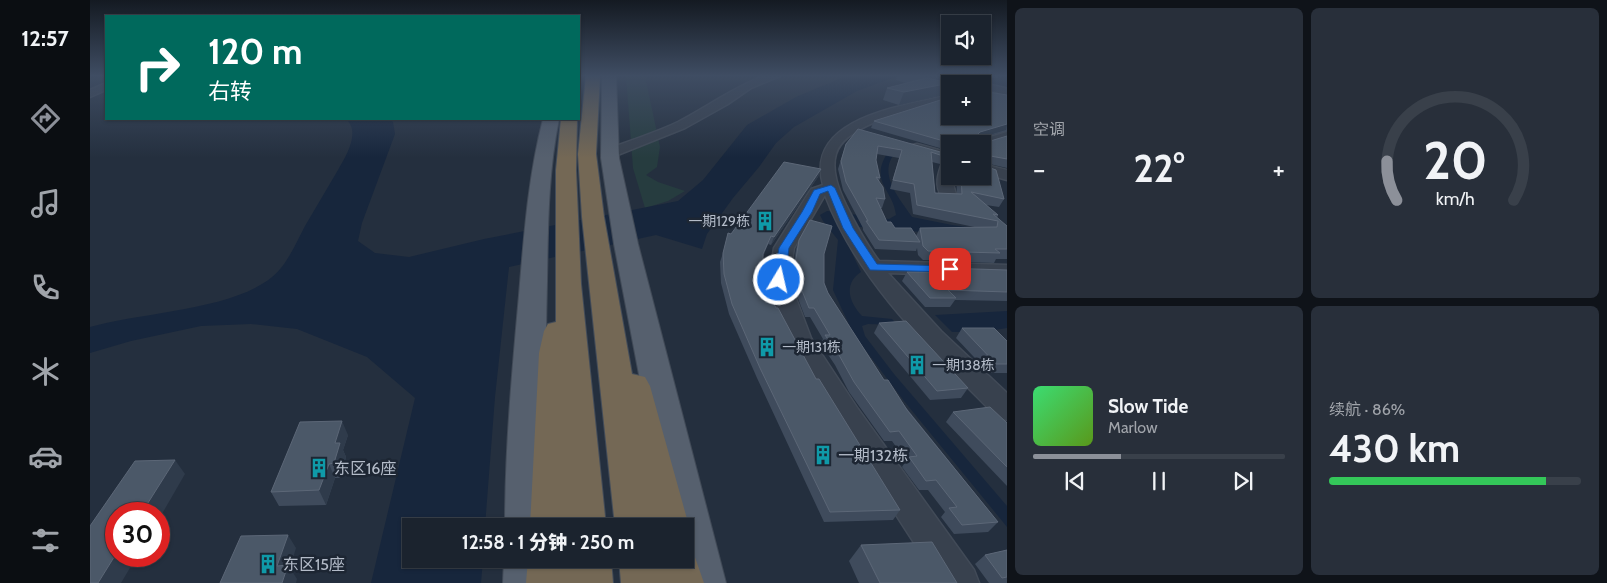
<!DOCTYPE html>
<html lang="zh">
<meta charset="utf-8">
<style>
:root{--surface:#1b232e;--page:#282f3a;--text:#f1f3f6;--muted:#a0a4aa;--line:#39404a;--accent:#8c9099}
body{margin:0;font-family:Cabin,"Noto Sans SC",sans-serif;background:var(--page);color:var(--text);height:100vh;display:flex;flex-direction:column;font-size:19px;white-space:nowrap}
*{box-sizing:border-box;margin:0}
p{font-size:16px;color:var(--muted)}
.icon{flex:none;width:28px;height:28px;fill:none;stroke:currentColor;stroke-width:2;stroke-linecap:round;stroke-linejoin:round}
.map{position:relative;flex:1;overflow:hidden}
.side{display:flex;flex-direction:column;gap:8px;padding:8px;background:#0f1319;width:600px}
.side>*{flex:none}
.banner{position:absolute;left:15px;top:15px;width:475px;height:105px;border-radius:0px;box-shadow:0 1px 4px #0004,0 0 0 1px var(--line);background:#00695c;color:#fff;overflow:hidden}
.buttons{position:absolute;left:851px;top:15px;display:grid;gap:10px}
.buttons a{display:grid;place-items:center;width:50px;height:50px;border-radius:0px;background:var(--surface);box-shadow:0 1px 4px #0004,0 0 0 1px var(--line);font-size:25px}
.speed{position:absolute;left:15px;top:502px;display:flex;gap:10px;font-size:25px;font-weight:700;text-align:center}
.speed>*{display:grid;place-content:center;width:65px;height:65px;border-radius:50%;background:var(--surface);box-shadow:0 1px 4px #0004,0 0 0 1px var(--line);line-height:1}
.speed .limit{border:8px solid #d22;background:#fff;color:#111}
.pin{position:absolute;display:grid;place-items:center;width:42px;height:42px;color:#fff;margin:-21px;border-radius:10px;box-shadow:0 2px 8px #0006}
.me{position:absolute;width:55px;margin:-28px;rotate:9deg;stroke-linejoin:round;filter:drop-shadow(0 0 4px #0008)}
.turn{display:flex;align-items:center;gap:18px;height:105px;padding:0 20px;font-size:22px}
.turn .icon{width:65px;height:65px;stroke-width:2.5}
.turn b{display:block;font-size:35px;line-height:42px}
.big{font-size:38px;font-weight:800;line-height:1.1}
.side .tile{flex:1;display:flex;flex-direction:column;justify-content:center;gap:8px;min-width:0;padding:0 18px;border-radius:8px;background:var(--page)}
.side .dial{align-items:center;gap:0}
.dial svg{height:130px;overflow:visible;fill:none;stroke:var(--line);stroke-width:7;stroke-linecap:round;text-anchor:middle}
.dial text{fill:var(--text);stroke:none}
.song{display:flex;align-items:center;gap:15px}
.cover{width:60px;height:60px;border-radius:8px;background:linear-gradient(135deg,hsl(140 70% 55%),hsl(90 70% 35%))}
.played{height:5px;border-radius:2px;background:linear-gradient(90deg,var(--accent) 35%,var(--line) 35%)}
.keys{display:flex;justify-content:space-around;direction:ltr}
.heat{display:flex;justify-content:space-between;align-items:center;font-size:28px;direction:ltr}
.charge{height:8px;border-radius:4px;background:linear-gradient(90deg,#34c759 86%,var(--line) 0)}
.side .tiles{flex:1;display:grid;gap:8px;grid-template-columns:repeat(2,1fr)}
.trip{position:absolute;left:312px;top:518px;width:292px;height:50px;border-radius:0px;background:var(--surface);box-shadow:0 1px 4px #0004,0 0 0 1px var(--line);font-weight:800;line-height:50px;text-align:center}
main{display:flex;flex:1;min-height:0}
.tab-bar{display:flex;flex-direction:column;width:90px;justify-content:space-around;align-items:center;background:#0b0e12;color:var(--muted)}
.tab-bar .icon{width:35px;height:35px}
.tab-bar .active{color:var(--accent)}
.tab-bar b{font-size:22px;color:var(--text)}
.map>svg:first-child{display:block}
.green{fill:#263c3f}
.water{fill:#17263c}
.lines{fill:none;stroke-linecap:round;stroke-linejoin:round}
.minor-casing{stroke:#414a57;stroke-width:3}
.major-casing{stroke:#414a57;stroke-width:2}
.highway-casing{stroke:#434c59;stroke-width:2}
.minor{fill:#38414e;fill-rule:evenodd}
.major{fill:#56606e;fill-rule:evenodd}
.highway{fill:#746855;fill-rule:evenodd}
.wall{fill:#3f4b5c;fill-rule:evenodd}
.shaded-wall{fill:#2f3b4b}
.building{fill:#4b5868;stroke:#5c6777}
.route{fill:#1a73e8;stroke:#114b97}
.labels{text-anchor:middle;stroke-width:5;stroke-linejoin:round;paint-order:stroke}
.poi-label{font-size:14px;fill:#b4bcc9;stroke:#1d2633;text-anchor:start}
.near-poi-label{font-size:16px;fill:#b4bcc9;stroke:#1d2633;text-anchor:start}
</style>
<main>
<nav class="tab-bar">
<b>12:57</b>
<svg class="icon active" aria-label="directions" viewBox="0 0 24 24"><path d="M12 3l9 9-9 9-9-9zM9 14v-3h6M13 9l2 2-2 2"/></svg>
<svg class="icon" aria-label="music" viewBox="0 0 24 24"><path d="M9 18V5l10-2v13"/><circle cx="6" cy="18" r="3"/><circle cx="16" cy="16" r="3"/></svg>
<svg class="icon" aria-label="phone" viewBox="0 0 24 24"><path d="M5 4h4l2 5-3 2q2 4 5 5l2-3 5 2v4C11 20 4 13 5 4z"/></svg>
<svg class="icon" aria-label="climate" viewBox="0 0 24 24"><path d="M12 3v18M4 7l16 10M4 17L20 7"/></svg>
<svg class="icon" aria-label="car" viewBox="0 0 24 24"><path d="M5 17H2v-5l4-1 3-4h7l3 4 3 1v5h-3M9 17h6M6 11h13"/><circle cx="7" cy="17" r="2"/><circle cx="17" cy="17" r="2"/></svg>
<svg class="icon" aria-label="filters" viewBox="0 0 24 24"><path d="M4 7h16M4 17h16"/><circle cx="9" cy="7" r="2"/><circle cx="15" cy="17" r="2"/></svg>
</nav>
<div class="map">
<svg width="917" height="583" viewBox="0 0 917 583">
<rect width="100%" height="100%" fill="#242f3e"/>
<!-- green -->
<polygon class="green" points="536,76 555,76 570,147 567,167 556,175 568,182 595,191 578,201 555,208 543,168"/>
<!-- water -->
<g class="water">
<path d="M756,76h52l-41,15 -63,36 -18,16 -17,24 -26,31 -26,36 -5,15 -46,-14 -147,32 -14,130 -10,129h-74v33h72l-2,24h-110l44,-185 -48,-41 -70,-28 -46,-5 -50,2 -70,15 -41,12v-26c52,-15 142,-17 182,-50 15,-12 24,-34 33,-51 11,-19 22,-37 33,-56 8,-14 23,-38 8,-51h44l3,3 2,12 -33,89 -4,18 17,12 34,4 75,-18 194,-38 25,-21 44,-55 49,-28z"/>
<path d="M811,146c-3,4 -7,8 -10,13 -10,20 11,43 21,58l40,8 25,3 -55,4 -59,-5 -23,1 21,44c-18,12 -12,30 1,44l30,3 6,6 -30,-1 -6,2 3,10 29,38 113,132v21l-103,-126 -50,-66 -21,-45 5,-50 -15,-19 -3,-6 7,-4 62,8 7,-4c-3,-27 -29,-33 -6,-66z"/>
<polygon points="917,311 917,328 893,332 862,332 845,315"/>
</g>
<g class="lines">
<defs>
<g id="minor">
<path d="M674,76h16l-29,12 -23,16 -43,24 -70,28h-10l-2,-3 2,-3c24,-9 50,-17 73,-28 29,-15 56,-35 86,-46z"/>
<polygon points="835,76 852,76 872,84 860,85"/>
<polygon points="16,83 16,90 0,97 0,90"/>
<polygon points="892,83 915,88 917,89 917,98 907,92 892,89 892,84 888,84"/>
<path d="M860,95v6c-29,8 -104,20 -114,53 -5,17 3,36 10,51 10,20 20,39 33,56l128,4v12l-119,-4 53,58 66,62v27l-10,-3c-66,-67 -138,-133 -172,-222l-31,53 -5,32 22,58 47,71 116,161 5,13h-39l-102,-158 -50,-86 -19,-59 5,-32 37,-59 12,-4c-19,-68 81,-79 127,-90z"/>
<polygon points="917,132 917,140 892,148 892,144 885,144 887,141"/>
<path d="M827,144l33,9v23h3l-1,5 4,13 -2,3h-12c-8,-12 -4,-23 1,-37l-31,-9 -2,-3 2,-3z"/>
<polygon points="892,164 917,170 917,180 892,173"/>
</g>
<g id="major">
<polygon points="512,76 526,76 529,158 548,244 636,583 588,583 584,559 596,559 596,526 578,526 524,244 511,158"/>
<path d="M453,119h16c-11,54 -11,108 -12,163 -2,81 -2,163 1,244h-43c0,-77 7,-154 14,-231 5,-59 9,-118 24,-176z"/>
<polygon points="414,559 460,559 461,583 413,583"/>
</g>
<g id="highway">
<polygon points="496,76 510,76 506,154 514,217 542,374 555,377 560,386 599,526 596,531 596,526 525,526 492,217 488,154"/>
<polygon points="471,119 487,119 486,170 491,284 516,526 440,526 449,353 454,331 458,324 466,322 466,170"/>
<polygon points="596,541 600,543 614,583 531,583 529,559 596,559"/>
<polygon points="438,559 521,559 523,583 436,583"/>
</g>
</defs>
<!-- minor casing -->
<use href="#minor" class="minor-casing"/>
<!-- major casing -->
<use href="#major" class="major-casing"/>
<!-- highway casing -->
<use href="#highway" class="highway-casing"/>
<!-- minor -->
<use href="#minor" class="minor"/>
<!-- major -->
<use href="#major" class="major"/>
<!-- highway -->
<use href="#highway" class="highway"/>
</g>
<!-- wall -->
<g class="wall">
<polygon points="807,76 851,76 850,80 855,94 809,105 793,100 797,88 816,83 806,80"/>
<polygon points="858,76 872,76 864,79"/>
<polygon points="880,76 914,76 883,82"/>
<path d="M892,91l25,4v36l-27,7 7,4 20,-6v32l-22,-5v3l19,33 -5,8 -13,-2 12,10 -1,3 10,8v33h-11l-2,4 -71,-3 -5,-5 -1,-7 -1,3 -41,-2 -12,-19v-2l-20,-38 -5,-21 8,-25 12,-15 85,27 -3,8 -8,-2 3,31 22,1 -1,-18h26v-32h-32v7l-79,-23 3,-7 108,-5zM787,154l22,4 -9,31 20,4 3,21 66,14h-59l-4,8 -21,-8 -8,-6 -7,-14h2l3,-9 -6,-17 1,-4 -4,-18z"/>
<polygon points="731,169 728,177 681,245 678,244 673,257 673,269 677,288 686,308 726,379 810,510 803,520 734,522 667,378 639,314 631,283 630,262 633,253 641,234"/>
<polygon points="709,240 734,254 734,283 738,293 794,380 908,522 898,532 864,534 851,517 855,512 838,490 829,490 812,467 816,461 802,441 794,441 759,392 745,365 731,344 733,339 720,317 715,317 701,280 706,249"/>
<polygon points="853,268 917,270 917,301 865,300 860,307 835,307 812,281 817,272 851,272"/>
<polygon points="789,323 878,388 871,398 840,400 784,333"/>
<polygon points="872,328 917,341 917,373 899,373 866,338"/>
<polygon points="863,412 917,423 917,486 856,422"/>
<polygon points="258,435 253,450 256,457 250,478 245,478 236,505 189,506 181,492"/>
<polygon points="771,545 867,583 769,583 759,561"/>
<polygon points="917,550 917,583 899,583 885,564 895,555"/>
</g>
<!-- shaded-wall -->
<g class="shaded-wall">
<polygon points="837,76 851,76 849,83 832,87"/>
<polygon points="865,76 872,76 864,79"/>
<polygon points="886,76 914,76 883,82"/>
<polygon points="860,83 855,94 809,105 814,92"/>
<polygon points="917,124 916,130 886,139 887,135 890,132"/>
<polygon points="731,169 728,177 681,245 684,237"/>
<polygon points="681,236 678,244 670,263 673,254"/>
<polygon points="252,421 258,435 253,450 256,457 250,478 244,463 245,443"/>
<polygon points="85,460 95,474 69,519 69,514 51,514"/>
<polygon points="239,464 245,478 236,505 229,490"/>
<polygon points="198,535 206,548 200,568 207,579 206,583 192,583 187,566"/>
<polygon points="26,554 26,556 47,556 31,583 8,583"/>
</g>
<!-- building -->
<g class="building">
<polygon points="837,78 860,83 814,92 797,88"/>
<polygon points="892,91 917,95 917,124 890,132 887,135 888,138 894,138 897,142 917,136 917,159 895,155 895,166 906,170 914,199 881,192 908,215 903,214 917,226 917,249 905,249 910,253 838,251 833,246 830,228 907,227 908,221 827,205 824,184 803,180 812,150 788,146 786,160 790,178 786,177 793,187 795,199 786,198 797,222 801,222 805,228 821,228 830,242 789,240 776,221 778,221 756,182 751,161 756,144 768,129 854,153 853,156 841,152 845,193 872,194 871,176 892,176 892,144 864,144 784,121 860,97 860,116 892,116 892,97 894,98"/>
<polygon points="694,162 731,169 684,237 681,236 673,254 673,269 677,288 686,308 688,308 726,379 729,379 810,510 740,512 670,368 642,304 634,274 633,253 638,233 641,234"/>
<polygon points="720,220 742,226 734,254 734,283 738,293 794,380 798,380 817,410 908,522 872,525 859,508 867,507 846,480 836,481 819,457 827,456 809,431 800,432 764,382 749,355 735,335 740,335 724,308 719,308 704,271 709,240"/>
<polygon points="853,268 917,270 917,292 858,290 866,298 840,298 817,272 857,272"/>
<polygon points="816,321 878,388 847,391 789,323"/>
<polygon points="872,328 904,328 917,341 917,364 906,364"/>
<polygon points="900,407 917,423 917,467 863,412"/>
<polygon points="252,421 245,443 250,443 244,463 239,464 229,490 181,492 210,422"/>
<polygon points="85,460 51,514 26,514 26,554 8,583 0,583 0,526 45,461"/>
<polygon points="198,535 187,566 198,565 192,583 130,583 151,536"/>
<polygon points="842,542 867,583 790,583 771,545"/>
<polygon points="917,550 917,577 912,578 895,555"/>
</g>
<!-- sky -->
<linearGradient id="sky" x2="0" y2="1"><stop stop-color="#141a22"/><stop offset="0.48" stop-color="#3f4d63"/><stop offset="1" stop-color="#3f4d63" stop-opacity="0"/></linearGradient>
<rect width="917" height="158" fill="url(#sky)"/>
<!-- route -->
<polygon class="route" points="741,185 745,188 763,228 787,264 860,266 864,267 865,269 864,272 780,270 753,228 738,191 730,194 722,212 699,248 695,280 693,283 685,283 683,280 689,248 712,212 724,190"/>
<!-- icons -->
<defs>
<symbol id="building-bare" viewBox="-9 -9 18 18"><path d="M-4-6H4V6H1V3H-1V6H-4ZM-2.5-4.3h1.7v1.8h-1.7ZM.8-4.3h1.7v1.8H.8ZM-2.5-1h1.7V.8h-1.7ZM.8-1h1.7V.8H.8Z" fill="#0f9aa8" stroke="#1d2633" stroke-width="2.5" paint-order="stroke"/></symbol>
</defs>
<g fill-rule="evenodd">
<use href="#building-bare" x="661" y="207" width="28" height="28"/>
<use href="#building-bare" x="663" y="333" width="28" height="28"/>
<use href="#building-bare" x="813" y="351" width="28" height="28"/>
<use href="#building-bare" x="719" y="441" width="28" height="28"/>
<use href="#building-bare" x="215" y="454" width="28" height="28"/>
<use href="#building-bare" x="164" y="550" width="28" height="28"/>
</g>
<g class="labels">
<!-- poi labels -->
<g class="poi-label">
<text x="660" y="226" text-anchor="end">一期129栋</text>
<text x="692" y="352">一期131栋</text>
<text x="842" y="370">一期138栋</text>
</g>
<!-- near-poi labels -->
<g class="near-poi-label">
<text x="748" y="461">一期132栋</text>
<text x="244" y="474">东区16座</text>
<text x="193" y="570">东区15座</text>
</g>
</g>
</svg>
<div class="buttons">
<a><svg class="icon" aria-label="sound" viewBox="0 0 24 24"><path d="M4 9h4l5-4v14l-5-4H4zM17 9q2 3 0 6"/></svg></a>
<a>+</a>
<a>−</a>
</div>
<div class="speed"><div class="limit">30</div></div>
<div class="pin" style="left:860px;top:269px;background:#d93025"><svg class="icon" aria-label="arrive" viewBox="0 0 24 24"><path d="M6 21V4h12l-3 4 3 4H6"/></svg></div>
<svg class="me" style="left:689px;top:280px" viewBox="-20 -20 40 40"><circle r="17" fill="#1a73e8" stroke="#fff" stroke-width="3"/><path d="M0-11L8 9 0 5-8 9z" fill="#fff"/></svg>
<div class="trip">12:58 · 1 分钟 · 250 m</div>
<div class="banner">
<div class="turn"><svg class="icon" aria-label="right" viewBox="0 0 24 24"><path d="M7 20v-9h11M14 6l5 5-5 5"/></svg><div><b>120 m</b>右转</div></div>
</div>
</div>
<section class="side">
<div class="tiles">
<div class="tile"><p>空调</p>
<div class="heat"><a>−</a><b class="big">22°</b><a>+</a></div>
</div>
<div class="tile dial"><svg viewBox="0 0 100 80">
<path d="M14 69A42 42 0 1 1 86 69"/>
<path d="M14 69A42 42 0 0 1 8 45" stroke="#8c9099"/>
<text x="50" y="56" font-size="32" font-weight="700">20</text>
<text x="50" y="72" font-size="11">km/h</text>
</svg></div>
<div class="tile">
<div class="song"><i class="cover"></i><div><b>Slow Tide</b><p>Marlow</p></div></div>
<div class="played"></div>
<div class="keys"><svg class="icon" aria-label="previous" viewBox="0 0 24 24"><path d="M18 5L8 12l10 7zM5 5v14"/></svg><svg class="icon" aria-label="pause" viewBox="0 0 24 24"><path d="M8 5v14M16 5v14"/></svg><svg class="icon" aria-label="next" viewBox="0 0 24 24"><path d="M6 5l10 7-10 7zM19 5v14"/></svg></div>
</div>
<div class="tile"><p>续航 · 86%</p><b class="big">430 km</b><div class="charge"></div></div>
</div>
</section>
</main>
